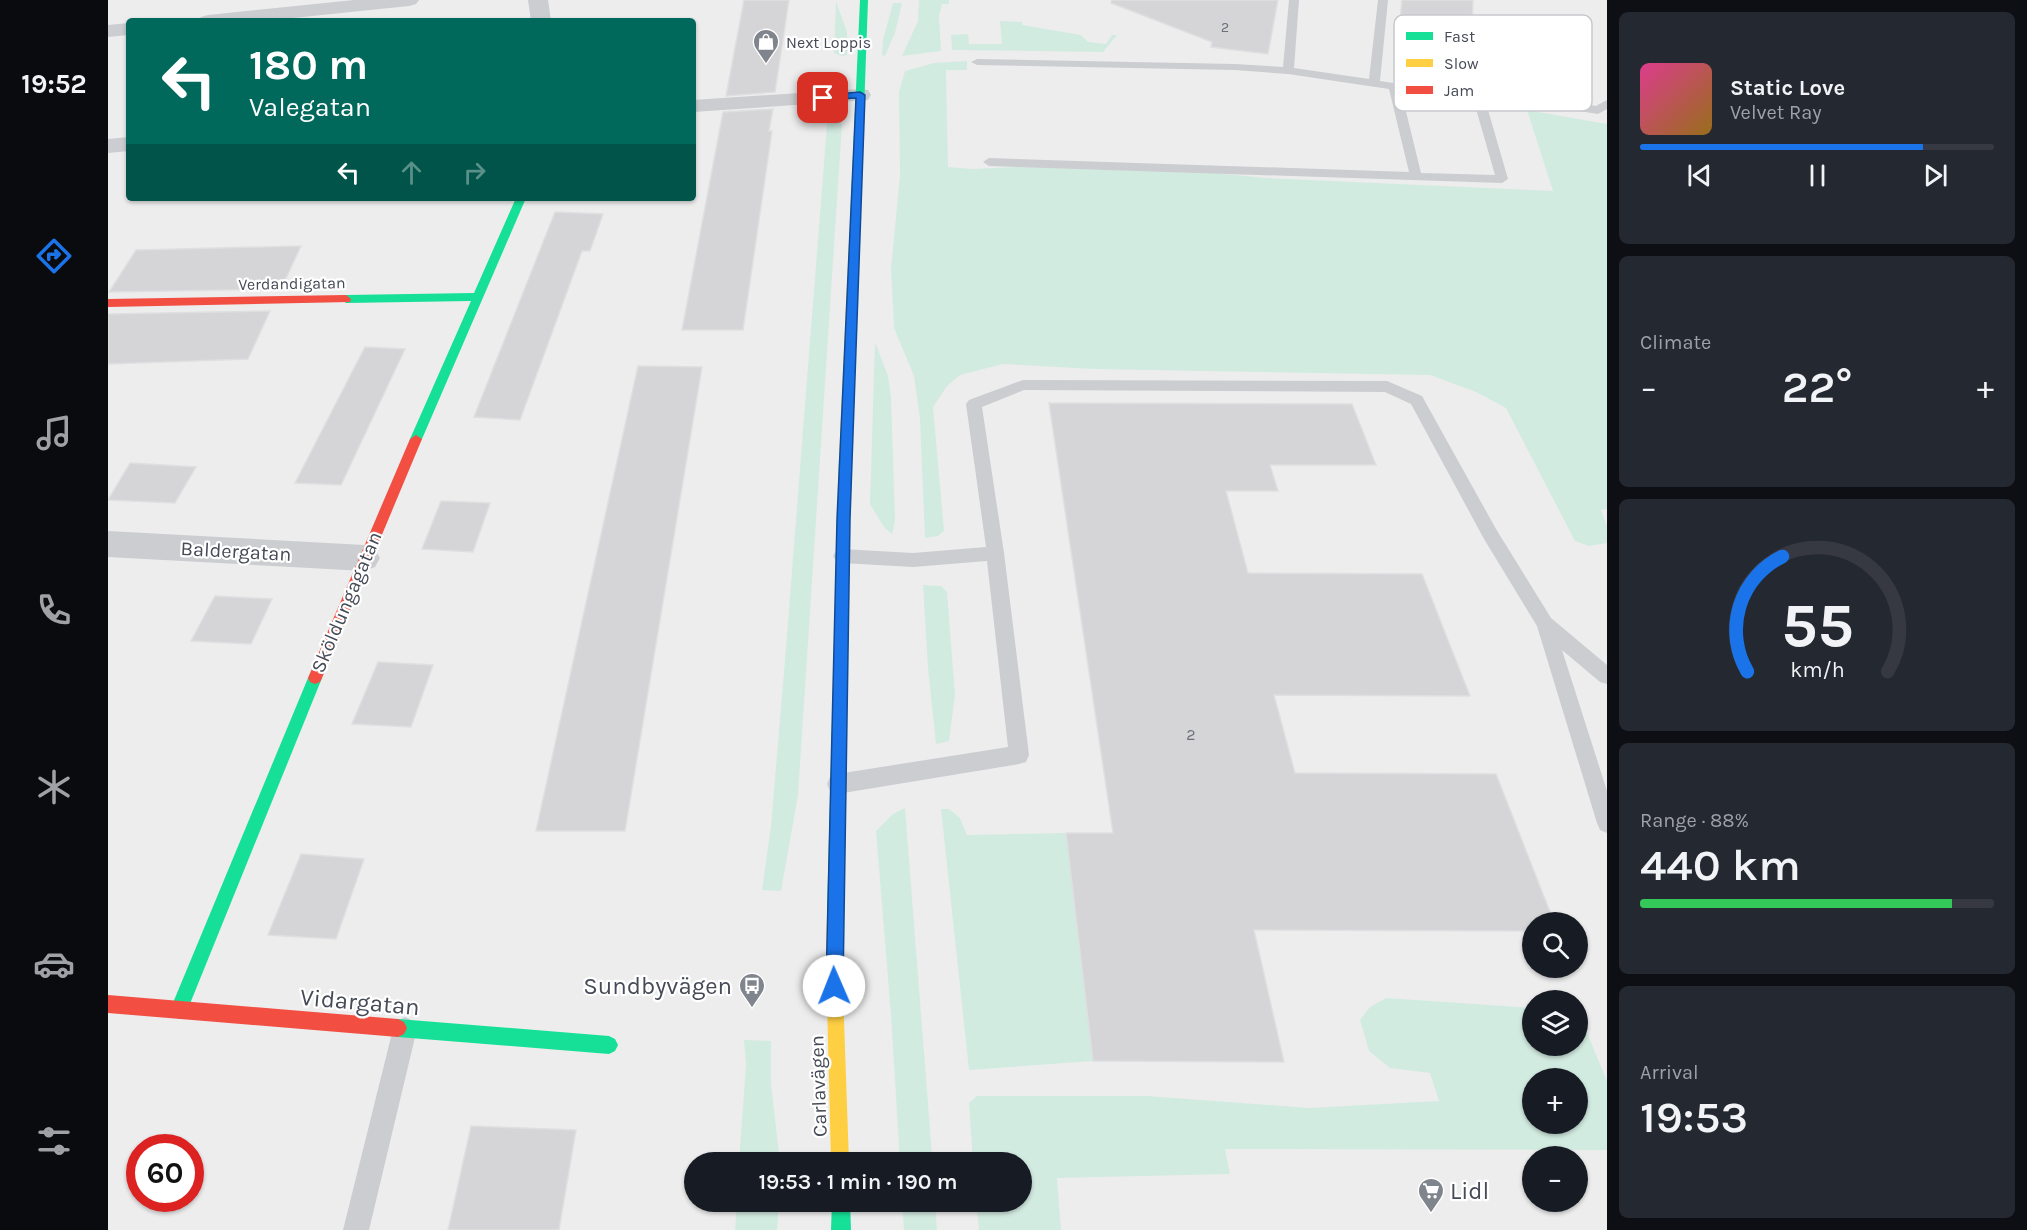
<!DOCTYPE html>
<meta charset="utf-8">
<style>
:root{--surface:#171b24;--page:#242831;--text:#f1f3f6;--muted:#9ea1a6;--line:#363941;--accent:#1a73e8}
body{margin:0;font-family:Karla,sans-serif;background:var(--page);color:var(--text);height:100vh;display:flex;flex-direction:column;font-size:22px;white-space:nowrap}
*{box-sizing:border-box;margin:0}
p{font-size:20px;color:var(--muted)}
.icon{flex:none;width:33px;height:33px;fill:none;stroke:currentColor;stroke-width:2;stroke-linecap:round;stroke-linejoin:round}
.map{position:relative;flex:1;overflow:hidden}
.drawer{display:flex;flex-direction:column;gap:12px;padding:12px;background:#0d0f14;width:420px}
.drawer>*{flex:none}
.top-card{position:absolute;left:18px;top:18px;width:570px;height:183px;border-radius:6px;box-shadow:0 2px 4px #0004;background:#00695c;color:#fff;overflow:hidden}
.tools{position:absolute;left:1414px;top:912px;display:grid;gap:12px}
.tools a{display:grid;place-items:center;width:66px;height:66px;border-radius:50%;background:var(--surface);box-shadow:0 2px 4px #0004;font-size:30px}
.speed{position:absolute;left:18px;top:1134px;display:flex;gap:12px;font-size:30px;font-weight:700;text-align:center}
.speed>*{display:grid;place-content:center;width:78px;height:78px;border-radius:50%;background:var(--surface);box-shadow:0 2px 4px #0004;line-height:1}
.speed .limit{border:9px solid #d22;background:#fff;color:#111}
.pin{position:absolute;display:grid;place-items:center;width:51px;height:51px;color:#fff;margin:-26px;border-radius:12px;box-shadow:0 3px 9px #0006}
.me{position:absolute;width:66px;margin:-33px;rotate:359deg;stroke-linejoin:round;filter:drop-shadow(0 0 4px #0008)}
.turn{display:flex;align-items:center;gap:21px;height:126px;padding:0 24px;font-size:27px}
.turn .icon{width:78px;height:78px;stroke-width:2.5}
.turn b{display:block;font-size:42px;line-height:51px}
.lanes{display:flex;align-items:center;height:57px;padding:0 24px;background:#0003;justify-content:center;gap:30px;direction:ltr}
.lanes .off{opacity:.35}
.big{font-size:45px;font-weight:600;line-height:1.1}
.drawer .card{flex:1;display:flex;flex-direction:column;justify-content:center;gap:9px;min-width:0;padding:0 21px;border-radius:9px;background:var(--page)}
.drawer .dial{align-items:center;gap:0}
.dial svg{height:156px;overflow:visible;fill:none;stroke:var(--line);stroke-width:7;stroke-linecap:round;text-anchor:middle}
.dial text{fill:var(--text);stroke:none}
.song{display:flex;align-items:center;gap:18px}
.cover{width:72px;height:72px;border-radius:9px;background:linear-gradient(135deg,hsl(330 70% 55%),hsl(40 70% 35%))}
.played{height:6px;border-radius:3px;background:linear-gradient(90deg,var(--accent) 80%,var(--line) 80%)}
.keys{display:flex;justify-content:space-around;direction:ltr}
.heat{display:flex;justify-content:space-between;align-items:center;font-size:33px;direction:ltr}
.charge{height:9px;border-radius:4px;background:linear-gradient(90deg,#34c759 88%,var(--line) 0)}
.trip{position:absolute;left:576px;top:1152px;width:348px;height:60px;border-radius:30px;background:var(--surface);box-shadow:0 2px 4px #0004;font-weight:600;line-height:60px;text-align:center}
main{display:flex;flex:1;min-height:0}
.menu{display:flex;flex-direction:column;width:108px;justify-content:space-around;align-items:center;background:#090b0e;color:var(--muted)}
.menu .icon{width:42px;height:42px}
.menu .on{color:var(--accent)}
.menu b{font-size:27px;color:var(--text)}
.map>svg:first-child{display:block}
.green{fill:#d2ebe1;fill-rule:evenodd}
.building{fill:#d5d5d7;stroke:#dedfe0;stroke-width:1.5}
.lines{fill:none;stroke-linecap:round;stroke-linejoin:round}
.lane{fill:#cbcdd0;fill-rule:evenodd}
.street{fill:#cbcdd0;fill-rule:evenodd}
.fast{fill:#16e098;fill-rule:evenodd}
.slow{fill:#ffcf43;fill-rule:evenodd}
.jam{fill:#f24e42;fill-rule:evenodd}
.route{fill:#1a73e8;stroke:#114b97;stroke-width:1.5}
.labels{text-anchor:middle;stroke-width:4.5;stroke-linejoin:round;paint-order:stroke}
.far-number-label{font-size:14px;fill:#6b6f78}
.far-poi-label{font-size:16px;fill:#464b57;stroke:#fff;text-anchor:start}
.far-street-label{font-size:16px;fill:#464b57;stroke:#fff}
.number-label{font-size:16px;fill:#6b6f78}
.street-label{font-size:20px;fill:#464b57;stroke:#fff}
.near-poi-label{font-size:24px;fill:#464b57;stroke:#fff;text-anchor:end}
.near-street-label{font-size:24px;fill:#464b57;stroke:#fff}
.key{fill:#fff;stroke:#c8c9cd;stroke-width:1.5}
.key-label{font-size:16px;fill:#464b57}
</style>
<main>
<nav class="menu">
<b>19:52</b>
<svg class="icon on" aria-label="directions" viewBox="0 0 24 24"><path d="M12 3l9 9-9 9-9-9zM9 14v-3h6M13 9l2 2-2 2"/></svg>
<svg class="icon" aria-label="music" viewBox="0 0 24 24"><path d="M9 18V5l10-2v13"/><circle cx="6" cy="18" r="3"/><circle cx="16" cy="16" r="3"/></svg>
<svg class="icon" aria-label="phone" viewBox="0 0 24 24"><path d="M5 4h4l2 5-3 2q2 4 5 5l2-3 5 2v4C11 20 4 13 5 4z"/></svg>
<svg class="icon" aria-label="climate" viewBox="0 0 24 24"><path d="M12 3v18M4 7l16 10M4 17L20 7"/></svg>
<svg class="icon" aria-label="car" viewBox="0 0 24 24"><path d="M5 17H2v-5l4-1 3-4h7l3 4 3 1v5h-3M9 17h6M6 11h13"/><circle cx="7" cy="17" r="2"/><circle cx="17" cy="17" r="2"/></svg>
<svg class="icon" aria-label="filters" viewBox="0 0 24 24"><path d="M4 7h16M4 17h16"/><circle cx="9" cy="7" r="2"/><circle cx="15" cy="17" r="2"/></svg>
</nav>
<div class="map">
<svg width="1499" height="1230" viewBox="0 0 1499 1230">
<rect width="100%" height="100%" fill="#ededed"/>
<!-- green -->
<g class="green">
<polygon points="811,0 841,0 841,4 834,4 831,16 833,51 794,56 810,21"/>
<polygon points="728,1 739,32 739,55 734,56 726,53"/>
<polygon points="785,3 794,3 787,33 777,56 774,55 775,40"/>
<polygon points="892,21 914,22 914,25 973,35 980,42 998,44 1004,35 1009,35 995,52 844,50 843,35 860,34 861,44 894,44"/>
<polygon points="859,61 859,70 838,70 840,167 865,169 906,167 1105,173 1159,178 1445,191 1419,110 1499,124 1499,509 1493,510 1499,526 1499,543 1481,546 1467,541 1398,408 1368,392 1322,375 986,369 895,364 852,375 839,386 825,407 836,531 830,536 817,538 812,419 806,376 786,328 783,269 792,175 791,92 797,71 826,63"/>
<polygon points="720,112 734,124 690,795 673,891 654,890 663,826 677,660"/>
<polygon points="767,342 780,376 783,397 787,520 784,534 776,527 762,504"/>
<polygon points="815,585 833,586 839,592 847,695 841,741 828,744 820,668"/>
<polygon points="797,808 824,1155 825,1162 792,1162 783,1015 768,831 785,814"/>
<polygon points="833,809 841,809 852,818 859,835 958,833 985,1061 861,1070"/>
<path d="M1278,998l147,10v38h45v-35l29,70v69l-382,-1 5,25 -173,4 4,52h-82l-3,-28h46v-40h-49l-4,-59 8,-7h170l162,12 130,-7 -9,-28 -40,-5 -21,-17 -9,-31 10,-13zM1425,1078h45v46h-45z"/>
<polygon points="636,1040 663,1041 663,1084 672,1162 631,1162 638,1065"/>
<polygon points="629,1202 671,1202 669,1230 627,1230"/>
<polygon points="794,1202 827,1202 829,1230 796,1230"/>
</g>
<!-- building -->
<g class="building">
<polygon points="636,0 681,0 667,92 618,96"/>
<polygon points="1004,0 1170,0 1160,54 1103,47 1104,42 1003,3"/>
<polygon points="1294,0 1365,0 1363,70 1321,62 1304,53 1289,51"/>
<polygon points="665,109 661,131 664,131 635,330 574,330 615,112"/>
<polygon points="447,212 495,214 482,251 474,251 412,420 366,417"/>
<polygon points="193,246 173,289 1,292 28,250"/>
<polygon points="162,311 140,359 0,364 0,314"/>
<polygon points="257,347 297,349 233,485 187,483"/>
<polygon points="530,366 594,367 517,831 428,831"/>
<polygon points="941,403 1244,404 1268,465 1162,465 1170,491 1118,491 1140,573 1314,574 1362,696 1166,695 1187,773 1388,774 1446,922 1425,922 1425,931 1146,930 1176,1062 985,1061 958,833 1005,833"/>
<polygon points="22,463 88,467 67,503 0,500"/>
<polygon points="333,501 382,503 365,552 314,549"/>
<polygon points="107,596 164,599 143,644 83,641"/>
<polygon points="270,662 325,665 303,727 244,724"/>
<polygon points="193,854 256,859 228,939 160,935"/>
<polygon points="363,1126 468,1130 451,1230 340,1230"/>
</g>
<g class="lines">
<!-- lane -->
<g class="lane">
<path d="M1181,0h10l-5,68 75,11 9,-79h10l-8,81 99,15h56l61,10 11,-6v9l-9,5 -63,-10 -49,-1 22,76 -6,4 -513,-17 -6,-4 6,-4 420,14 -20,-83 -101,-15 -53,-4 -258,-5 -6,-3 6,-3 258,5 48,3zM1293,91l73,11 21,73 -74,-2z"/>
<polygon points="915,380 1279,381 1314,396 1388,529 1443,618 1499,665 1499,684 1492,682 1454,650 1499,791 1499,833 1492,830 1489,823 1429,626 1376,539 1303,404 1277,392 916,390 874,407 896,553 921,755 918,762 911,764 729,794 722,791 719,784 722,777 729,774 900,747 879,561 805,567 734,563 728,561 725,556 728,551 734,549 805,553 878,547 858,404 861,400"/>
<polygon points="297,1017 305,1021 309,1029 261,1230 235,1230 285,1029 289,1021"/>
</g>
<!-- street -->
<g class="street">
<polygon points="246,0 311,0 308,4 301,6 156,21 90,21 93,17 100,15"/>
<polygon points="420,0 440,0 443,21 423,21"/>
<polygon points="21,23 21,35 0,37 0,25"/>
<polygon points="752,89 760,90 763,95 760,100 585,112 585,100"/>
<polygon points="21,137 21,151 0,153 0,139"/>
<polygon points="0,531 256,545 267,549 272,558 267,567 256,571 0,557"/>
</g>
<!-- fast -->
<g class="fast">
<polygon points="752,0 760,0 752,222 747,225 742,222"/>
<polygon points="408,198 418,198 314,439 312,442 304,442 302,439 363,301 238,303 233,299 238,295 366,293"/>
<polygon points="737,455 743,460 735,914 733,920 727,922 721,920 719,914 731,460"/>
<polygon points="207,672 212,674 214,678 77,1016 71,1019 65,1016 62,1010 200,678 202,674"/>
<polygon points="290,1019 501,1036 507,1039 510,1045 507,1051 501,1054 290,1037 284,1034 281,1028 284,1022"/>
<polygon points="724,1202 742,1202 743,1230 723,1230"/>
</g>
<!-- slow -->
<g class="slow">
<polygon points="747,219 752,222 743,460 737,465 731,460 742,222"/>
<polygon points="727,906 733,908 735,914 734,963 741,1162 723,1162 718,963 719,914 721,908"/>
</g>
<!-- jam -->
<g class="jam">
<polygon points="238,295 243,299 242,302 0,307 0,299"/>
<polygon points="308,435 314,439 214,678 212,682 207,684 202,682 200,678 302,439"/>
<polygon points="0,995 290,1019 296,1022 299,1028 296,1034 290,1037 0,1013"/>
</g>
</g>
<!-- route -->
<polygon class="route" points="752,92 757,95 742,519 735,986 732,992 726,995 720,992 718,986 729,519 748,98 715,100 710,98 715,95"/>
<!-- icons -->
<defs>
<symbol id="shop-pin" viewBox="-11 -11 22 30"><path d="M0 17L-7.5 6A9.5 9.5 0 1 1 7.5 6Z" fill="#80848c" stroke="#fff"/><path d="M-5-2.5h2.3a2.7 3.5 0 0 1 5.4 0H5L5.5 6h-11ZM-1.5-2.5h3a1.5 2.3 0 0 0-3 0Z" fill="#fff"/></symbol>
<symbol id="bus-pin" viewBox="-11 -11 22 30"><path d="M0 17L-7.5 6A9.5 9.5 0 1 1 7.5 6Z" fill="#80848c" stroke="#fff"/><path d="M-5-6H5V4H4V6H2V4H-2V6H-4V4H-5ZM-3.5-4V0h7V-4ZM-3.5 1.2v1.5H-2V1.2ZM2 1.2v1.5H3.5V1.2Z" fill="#fff"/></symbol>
<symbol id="supermarket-pin" viewBox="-11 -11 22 30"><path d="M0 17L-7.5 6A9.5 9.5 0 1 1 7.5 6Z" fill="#80848c" stroke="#fff"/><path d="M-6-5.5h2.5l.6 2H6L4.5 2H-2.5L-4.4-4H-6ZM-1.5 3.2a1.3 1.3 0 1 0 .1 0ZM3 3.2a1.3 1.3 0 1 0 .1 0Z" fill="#fff"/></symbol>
</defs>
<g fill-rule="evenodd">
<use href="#shop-pin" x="643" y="27" width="30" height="40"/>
<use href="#bus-pin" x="629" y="971" width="30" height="40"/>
<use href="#supermarket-pin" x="1308" y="1176" width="30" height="40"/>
</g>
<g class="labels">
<!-- far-number labels -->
<g class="far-number-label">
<text x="1117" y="32">2</text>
</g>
<!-- far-poi labels -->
<g class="far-poi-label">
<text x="678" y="48">Next Loppis</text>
</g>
<!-- far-street labels -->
<g class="far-street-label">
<text transform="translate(184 283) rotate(-1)" y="6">Verdandigatan</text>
</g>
<!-- number labels -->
<g class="number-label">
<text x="1083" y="740">2</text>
</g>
<!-- street labels -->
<g class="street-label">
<text transform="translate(128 551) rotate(3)" y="7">Baldergatan</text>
<text transform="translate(238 602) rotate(-67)" y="7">Sköldungagatan</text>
<text transform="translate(710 1086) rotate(-92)" y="7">Carlavägen</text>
</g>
<!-- near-poi labels -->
<g class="near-poi-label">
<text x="624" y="994">Sundbyvägen</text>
<text x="1342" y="1199" text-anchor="start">Lidl</text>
</g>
<!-- near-street labels -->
<g class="near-street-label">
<text transform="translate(252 1002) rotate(5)" y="8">Vidargatan</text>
</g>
</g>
<!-- legend -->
<rect x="1286" y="15" width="198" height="96" rx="9" class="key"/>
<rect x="1298" y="32" width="27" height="8" fill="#16e098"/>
<rect x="1298" y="59" width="27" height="8" fill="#ffcf43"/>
<rect x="1298" y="86" width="27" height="8" fill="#f24e42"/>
<g class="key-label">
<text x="1336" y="42">Fast</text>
<text x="1336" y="69">Slow</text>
<text x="1336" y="96">Jam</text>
</g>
</svg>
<div class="tools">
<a><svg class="icon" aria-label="search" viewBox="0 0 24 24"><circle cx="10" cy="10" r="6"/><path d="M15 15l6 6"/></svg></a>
<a><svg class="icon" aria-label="layers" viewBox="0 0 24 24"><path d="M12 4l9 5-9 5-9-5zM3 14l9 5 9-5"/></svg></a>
<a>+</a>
<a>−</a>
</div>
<div class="speed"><div class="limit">60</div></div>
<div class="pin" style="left:715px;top:98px;background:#d93025"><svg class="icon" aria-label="arrive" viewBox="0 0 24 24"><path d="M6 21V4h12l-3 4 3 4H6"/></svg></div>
<svg class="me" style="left:726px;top:986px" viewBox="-20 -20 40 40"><circle r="19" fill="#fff"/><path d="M0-13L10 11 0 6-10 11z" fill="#1a73e8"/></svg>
<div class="trip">19:53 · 1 min · 190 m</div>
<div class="top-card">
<div class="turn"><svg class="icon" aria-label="left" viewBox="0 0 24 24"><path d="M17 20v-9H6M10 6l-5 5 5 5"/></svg><div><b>180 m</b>Valegatan</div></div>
<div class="lanes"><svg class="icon" aria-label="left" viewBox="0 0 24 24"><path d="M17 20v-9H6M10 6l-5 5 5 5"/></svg><svg class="icon off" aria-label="ahead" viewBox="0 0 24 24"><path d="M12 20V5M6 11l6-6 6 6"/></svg><svg class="icon off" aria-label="right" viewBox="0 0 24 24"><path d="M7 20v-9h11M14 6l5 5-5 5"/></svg></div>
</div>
</div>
<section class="drawer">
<div class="card">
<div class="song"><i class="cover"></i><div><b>Static Love</b><p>Velvet Ray</p></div></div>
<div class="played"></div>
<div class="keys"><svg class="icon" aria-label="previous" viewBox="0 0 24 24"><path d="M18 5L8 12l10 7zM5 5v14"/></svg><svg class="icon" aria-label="pause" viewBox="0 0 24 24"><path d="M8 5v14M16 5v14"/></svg><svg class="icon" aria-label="next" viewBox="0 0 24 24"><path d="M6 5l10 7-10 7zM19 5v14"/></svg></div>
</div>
<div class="card"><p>Climate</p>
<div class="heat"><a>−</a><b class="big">22°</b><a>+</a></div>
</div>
<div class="card dial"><svg viewBox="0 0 100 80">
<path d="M14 69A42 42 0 1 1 86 69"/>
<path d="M14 69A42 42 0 0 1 32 10" stroke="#1a73e8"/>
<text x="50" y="56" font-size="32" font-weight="700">55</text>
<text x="50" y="72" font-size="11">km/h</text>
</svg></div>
<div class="card"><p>Range · 88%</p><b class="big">440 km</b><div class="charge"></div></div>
<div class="card"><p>Arrival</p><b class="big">19:53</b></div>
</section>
</main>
